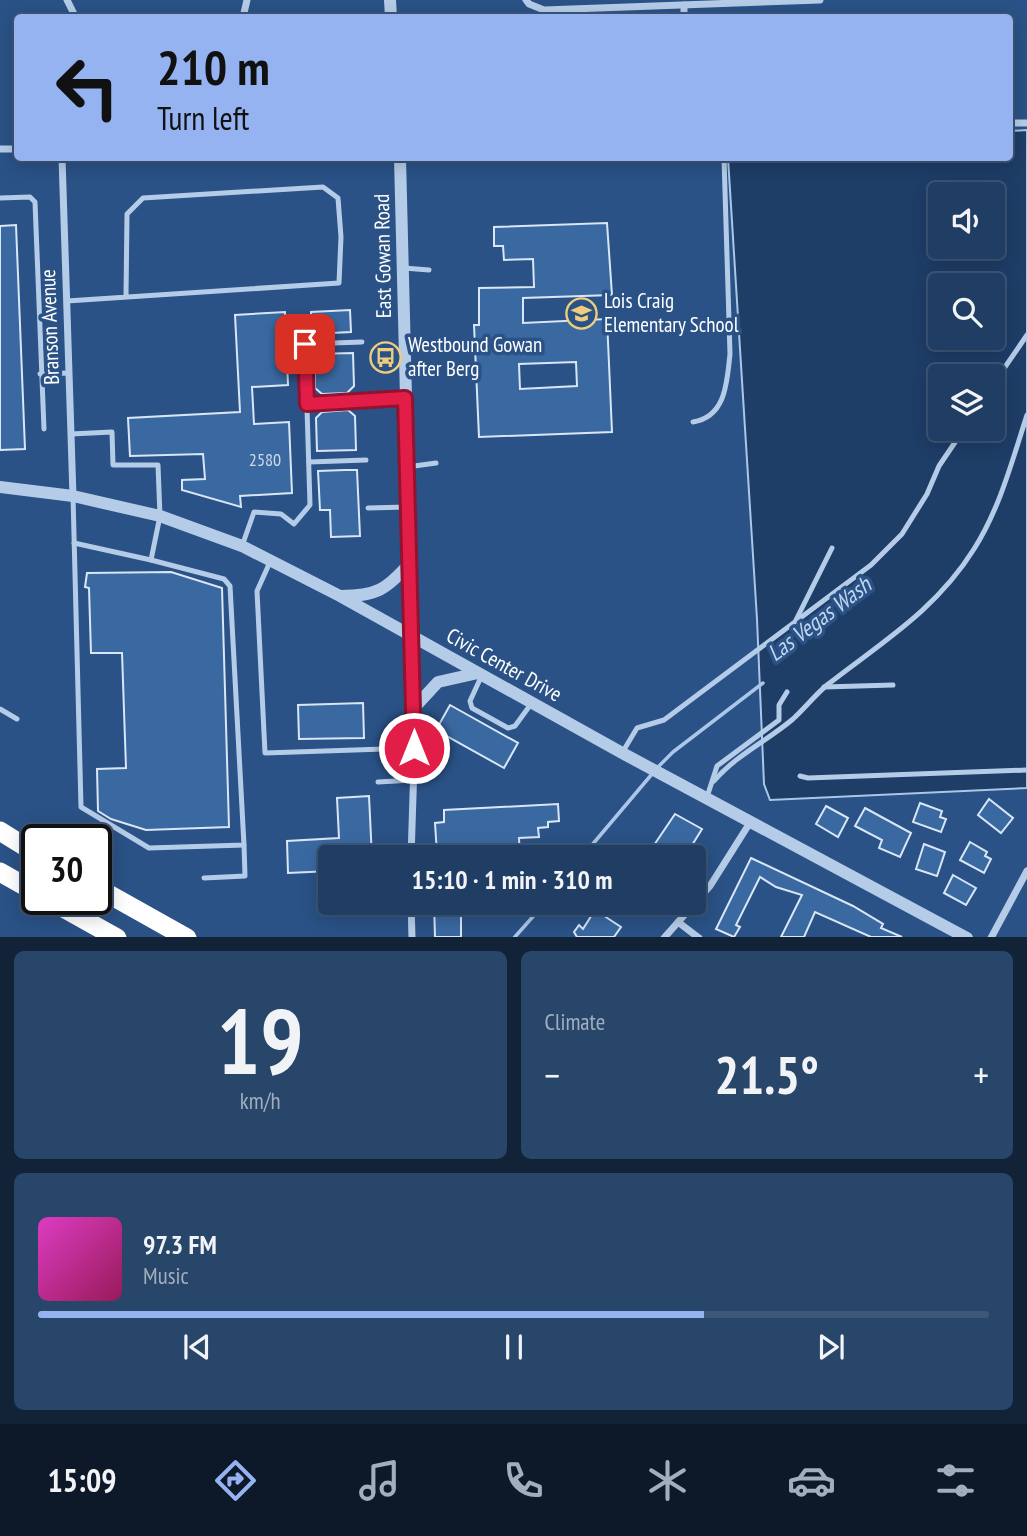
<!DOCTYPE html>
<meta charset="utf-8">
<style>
:root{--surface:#203e64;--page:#28456a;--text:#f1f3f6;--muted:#a2aebf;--line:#3d5778;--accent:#95b2f1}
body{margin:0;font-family:"PT Sans Narrow",sans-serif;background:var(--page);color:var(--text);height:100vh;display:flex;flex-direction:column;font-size:26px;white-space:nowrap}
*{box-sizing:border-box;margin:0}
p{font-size:23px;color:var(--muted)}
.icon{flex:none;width:38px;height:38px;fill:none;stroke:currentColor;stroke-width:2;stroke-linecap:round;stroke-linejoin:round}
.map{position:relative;height:937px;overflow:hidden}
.drawer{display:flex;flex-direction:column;gap:14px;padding:14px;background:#122237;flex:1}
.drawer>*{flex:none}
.guide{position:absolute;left:14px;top:14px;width:999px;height:147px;border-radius:7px;box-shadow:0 4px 18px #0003,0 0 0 2px var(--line);background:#95b2f1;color:#111;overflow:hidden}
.fabs{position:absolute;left:928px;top:182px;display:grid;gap:14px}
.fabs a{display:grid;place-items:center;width:77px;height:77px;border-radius:7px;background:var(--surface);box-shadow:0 4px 18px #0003,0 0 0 2px var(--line);font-size:35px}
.speed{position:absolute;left:21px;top:824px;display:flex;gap:14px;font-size:35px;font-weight:700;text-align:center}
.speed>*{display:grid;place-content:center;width:91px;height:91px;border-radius:50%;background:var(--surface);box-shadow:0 4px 18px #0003,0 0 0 2px var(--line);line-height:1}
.speed .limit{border:4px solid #111;border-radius:10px;background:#fff;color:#111}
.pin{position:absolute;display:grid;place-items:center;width:60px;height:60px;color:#fff;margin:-30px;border-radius:14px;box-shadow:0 4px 10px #0006}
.me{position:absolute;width:77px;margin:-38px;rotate:0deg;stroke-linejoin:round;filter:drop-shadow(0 0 5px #0008)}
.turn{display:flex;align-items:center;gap:24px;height:147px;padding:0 28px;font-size:32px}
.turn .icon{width:91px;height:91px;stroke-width:2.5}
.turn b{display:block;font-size:49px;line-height:60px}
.big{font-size:52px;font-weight:800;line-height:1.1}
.drawer .widget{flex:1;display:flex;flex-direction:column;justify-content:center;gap:10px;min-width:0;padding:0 24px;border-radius:10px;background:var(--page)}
.drawer .dial{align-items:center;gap:0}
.dial b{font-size:91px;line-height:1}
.song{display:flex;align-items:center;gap:21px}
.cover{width:84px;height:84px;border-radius:10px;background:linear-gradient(135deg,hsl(310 70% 55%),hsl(330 70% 35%))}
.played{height:7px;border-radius:4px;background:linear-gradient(90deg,var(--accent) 70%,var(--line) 70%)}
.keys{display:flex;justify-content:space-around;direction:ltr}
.heat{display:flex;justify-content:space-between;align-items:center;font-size:38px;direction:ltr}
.drawer .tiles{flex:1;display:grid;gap:14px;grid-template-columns:1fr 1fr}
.widget:last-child{grid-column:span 2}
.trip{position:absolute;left:318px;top:845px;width:388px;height:70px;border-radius:7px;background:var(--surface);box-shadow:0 4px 18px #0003,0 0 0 2px var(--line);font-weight:800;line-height:70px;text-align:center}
.tabs{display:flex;height:112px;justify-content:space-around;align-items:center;background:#0d1928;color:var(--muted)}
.tabs .icon{width:49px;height:49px}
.tabs .current{color:var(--accent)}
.tabs b{font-size:32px;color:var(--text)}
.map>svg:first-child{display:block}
.water{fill:#1e3d67;stroke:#aac7e8;stroke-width:2;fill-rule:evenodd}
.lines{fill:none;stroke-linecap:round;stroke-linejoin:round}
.stream{stroke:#aac7e8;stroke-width:3.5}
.building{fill:#3a69a2;stroke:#d9e6f6;stroke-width:2;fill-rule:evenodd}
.service{stroke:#b5cce8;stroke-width:5}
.minor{stroke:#b5cce8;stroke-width:7}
.tertiary{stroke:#b5cce8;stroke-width:12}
.motorway{stroke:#fff;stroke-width:19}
.route-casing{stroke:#92132f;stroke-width:18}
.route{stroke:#e11d48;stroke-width:12}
.labels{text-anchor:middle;stroke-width:7;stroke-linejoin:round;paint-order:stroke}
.number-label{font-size:18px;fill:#cedae8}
.street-label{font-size:21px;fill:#fff;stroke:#2a5286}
.poi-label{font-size:21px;fill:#fff;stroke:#2a5286;text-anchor:start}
.water-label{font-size:23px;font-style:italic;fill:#c1d6ef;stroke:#2a5286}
</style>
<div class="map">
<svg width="1027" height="938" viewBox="0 0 1027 938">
<rect width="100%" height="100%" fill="#2a5286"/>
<!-- water -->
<path class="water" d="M1027,130v658l-257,12 -6,-16 -7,-165 -29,-461h282v-27zM940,194h52v53h-52zM940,285h52v53h-52zM940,376h52v53h-52z"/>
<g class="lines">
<!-- stream -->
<g class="stream">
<polyline points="657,768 673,752 763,683"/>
<polyline points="581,858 652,774"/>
<polyline points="514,938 545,903"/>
</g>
</g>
<!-- building -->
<g class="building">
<path d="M607,223l5,72 -89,3v25l84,-4 5,113 -133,5 -5,-112h5v-37l55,-1 -1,-28 -29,1 -1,-14h-9v-19zM576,362l1,24 -57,3 -1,-25z"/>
<polygon points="16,225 25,449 0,450 0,226"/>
<polygon points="350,310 351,332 312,334 311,312"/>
<polygon points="285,312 288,385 252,387 254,424 289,422 292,493 240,496 241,507 182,490 182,480 205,479 203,454 130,456 128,418 240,412 235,315"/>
<polygon points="353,353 354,386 347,393 322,394 315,388 314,354"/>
<polygon points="348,410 355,416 356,450 317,451 316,418 322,412"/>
<polygon points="345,470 357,470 360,536 331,537 330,510 320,510 318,471"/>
<polygon points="171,572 222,588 229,827 146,830 111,819 98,811 97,769 126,768 122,653 91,653 89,588 85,587 87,573"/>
<polygon points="363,703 364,738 299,739 298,705"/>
<polygon points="450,705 518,743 504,768 436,730"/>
<polygon points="369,796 372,858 331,858 331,871 288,873 287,841 339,838 337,798"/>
<polygon points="989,799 1013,818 1001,833 978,815"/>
<polygon points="920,803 942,811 940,817 946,819 941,832 913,822"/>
<polygon points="558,804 559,821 548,822 548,827 538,828 539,837 519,838 520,858 445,858 445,854 437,854 435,823 444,822 444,810"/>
<polygon points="826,806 848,818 838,837 816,824"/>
<polygon points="865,808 911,833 900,857 879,848 882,840 855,826"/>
<polygon points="675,814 702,829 684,858 659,858 650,851"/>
<polygon points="970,842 987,852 985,856 991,859 984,873 960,860"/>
<polygon points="924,844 945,852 937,876 916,869"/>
<polygon points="751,858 853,906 883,924 881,928 902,937 871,937 815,912 804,937 781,937 802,895 776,887 760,877 736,925 740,927 734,937 716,929"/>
<polygon points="953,875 976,888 966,905 944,893"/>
<polygon points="434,903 461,903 461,937 435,937"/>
<polygon points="595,910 621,927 614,937 577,937 574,932 579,925 583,929"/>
</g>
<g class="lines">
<!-- service -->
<g class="service">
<polyline points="0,198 30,197 35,202 44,429"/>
<polyline points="404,268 429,270"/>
<polyline points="67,301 339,283 341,237 338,198 323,187 143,198 127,214 126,296"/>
<polyline points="40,374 69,373"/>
<polyline points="992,386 1027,335"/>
<polyline points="307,404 405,398"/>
<path d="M693,422c33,-5 34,-40 37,-68l-6,-196"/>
<polyline points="71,434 112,432 113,465 158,465 160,516 151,560 224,579 230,586 244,845 149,848 81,807 73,496"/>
<polyline points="309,462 366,460"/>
<polyline points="407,467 436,463"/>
<polyline points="368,508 407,507"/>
<polyline points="74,543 151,560"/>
<polyline points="242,546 254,512 281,514 294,524 310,505 305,344 362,342"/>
<polyline points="270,562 257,591 265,753 414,748"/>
<polyline points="796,620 832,548"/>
<polyline points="482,675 470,701 472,708 508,728 515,726 531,704"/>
<polyline points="824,687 893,685"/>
<polyline points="0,709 17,719"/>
<polyline points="622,753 637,728 664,720 871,565 902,534 927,494 939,466 964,429"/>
<polyline points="800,776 808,778 1027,770"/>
<path d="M714,781c22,-26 53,-40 79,-62 12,-11 22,-24 34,-34 55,-43 109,-75 147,-136 26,-41 38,-88 53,-134"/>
<polyline points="378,782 413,780"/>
<polyline points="707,797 717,766 779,720 779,705 787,692"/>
<polyline points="204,878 245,876 244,845"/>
</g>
<!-- minor -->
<g class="minor">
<polyline points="67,0 76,18"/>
<polyline points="526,0 529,4 544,10 820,0"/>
<polyline points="684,5 684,18"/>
<polyline points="244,13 247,0"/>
<polyline points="1010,123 1027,123"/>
<polyline points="0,149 18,149"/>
<polyline points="62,158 73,496"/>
<polyline points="411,858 415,733 412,636"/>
<polyline points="411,903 412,938"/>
<polyline points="678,922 699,938"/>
<polyline points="664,938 710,886 751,821"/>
<polyline points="991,938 1027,871"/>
</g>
<!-- tertiary -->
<g class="tertiary">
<polyline points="390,0 391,18"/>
<polyline points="400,158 412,636"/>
<polyline points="0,487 73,496 160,516 242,546 340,596 624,754 967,938"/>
<path d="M341,596c35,0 45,-6 68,-32"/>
<polyline points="414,708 438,682 478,673"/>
</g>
<!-- motorway -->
<g class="motorway">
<polyline points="0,831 37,854"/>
<polyline points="0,872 37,893"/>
<polyline points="96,887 187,938"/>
<polyline points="49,900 117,938"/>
</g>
</g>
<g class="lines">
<defs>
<polyline id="route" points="305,344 307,404 405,398 414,748"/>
</defs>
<!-- route casing -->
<use href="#route" class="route-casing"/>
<!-- route -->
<use href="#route" class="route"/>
</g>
<!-- icons -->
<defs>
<symbol id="school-ring" viewBox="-11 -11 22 22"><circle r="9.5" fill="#2a5286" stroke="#eecd7d" stroke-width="1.5"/><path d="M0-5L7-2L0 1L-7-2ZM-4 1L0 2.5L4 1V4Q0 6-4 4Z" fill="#eecd7d"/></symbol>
<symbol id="bus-ring" viewBox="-11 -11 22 22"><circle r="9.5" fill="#2a5286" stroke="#eecd7d" stroke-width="1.5"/><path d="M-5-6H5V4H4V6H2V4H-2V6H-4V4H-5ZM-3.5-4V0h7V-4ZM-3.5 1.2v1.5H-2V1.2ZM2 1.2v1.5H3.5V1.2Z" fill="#eecd7d"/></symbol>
</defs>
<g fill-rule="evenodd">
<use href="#school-ring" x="564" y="296" width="35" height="35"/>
<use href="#bus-ring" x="368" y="340" width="35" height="35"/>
</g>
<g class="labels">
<!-- number labels -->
<g class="number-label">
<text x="265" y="466">2580</text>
</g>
<!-- street labels -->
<g class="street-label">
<text transform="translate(383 256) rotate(-91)" y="7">East Gowan Road</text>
<text transform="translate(50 327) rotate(-92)" y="7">Branson Avenue</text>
<text transform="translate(504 665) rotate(29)" y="7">Civic Center Drive</text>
</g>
<!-- poi labels -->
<g class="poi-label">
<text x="604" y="308">Lois Craig<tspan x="604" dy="24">Elementary School</tspan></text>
<text x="408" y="352">Westbound Gowan<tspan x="408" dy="24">after Berg</tspan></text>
</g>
<!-- water labels -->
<g class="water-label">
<text transform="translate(819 619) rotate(-37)" y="8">Las Vegas Wash</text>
</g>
</g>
</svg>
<div class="fabs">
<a><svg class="icon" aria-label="sound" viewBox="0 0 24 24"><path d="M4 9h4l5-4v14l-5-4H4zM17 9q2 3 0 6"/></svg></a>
<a><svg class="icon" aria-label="search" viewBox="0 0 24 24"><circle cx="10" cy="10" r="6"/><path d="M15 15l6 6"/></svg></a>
<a><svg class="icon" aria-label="layers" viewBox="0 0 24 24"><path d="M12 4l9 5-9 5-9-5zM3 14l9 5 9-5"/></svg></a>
</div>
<div class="speed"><div class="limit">30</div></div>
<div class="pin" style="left:305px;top:344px;background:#d93025"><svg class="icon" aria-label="arrive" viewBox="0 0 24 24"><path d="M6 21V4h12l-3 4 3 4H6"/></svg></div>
<svg class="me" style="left:414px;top:748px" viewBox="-20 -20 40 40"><circle r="17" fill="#e11d48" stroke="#fff" stroke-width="3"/><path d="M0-11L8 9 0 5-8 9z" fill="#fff"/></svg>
<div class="trip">15:10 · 1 min · 310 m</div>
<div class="guide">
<div class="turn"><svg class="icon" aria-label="left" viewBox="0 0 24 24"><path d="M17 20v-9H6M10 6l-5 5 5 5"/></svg><div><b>210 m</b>Turn left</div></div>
</div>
</div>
<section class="drawer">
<div class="tiles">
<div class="widget dial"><b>19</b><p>km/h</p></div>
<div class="widget"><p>Climate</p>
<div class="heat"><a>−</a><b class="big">21.5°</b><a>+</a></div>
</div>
<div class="widget">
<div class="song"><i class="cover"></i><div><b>97.3 FM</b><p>Music</p></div></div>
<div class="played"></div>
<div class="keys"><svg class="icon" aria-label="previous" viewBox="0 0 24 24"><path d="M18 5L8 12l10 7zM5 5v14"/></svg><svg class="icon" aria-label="pause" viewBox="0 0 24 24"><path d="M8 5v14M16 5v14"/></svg><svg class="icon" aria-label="next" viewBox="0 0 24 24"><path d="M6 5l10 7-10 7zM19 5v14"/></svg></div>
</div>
</div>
</section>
<nav class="tabs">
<b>15:09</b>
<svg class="icon current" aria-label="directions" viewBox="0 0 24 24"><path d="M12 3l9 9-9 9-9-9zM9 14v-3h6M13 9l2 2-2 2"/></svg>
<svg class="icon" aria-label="music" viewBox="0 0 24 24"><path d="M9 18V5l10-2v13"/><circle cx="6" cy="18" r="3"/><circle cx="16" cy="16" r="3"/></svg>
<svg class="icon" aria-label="phone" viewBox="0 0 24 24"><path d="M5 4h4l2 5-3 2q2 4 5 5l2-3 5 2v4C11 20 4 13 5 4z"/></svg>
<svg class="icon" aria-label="climate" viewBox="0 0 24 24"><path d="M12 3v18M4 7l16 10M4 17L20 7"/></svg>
<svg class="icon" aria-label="car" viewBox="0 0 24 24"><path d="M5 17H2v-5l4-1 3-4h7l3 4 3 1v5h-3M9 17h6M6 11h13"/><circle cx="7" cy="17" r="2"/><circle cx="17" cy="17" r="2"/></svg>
<svg class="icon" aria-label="filters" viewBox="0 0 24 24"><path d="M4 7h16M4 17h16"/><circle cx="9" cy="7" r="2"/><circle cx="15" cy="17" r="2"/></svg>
</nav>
